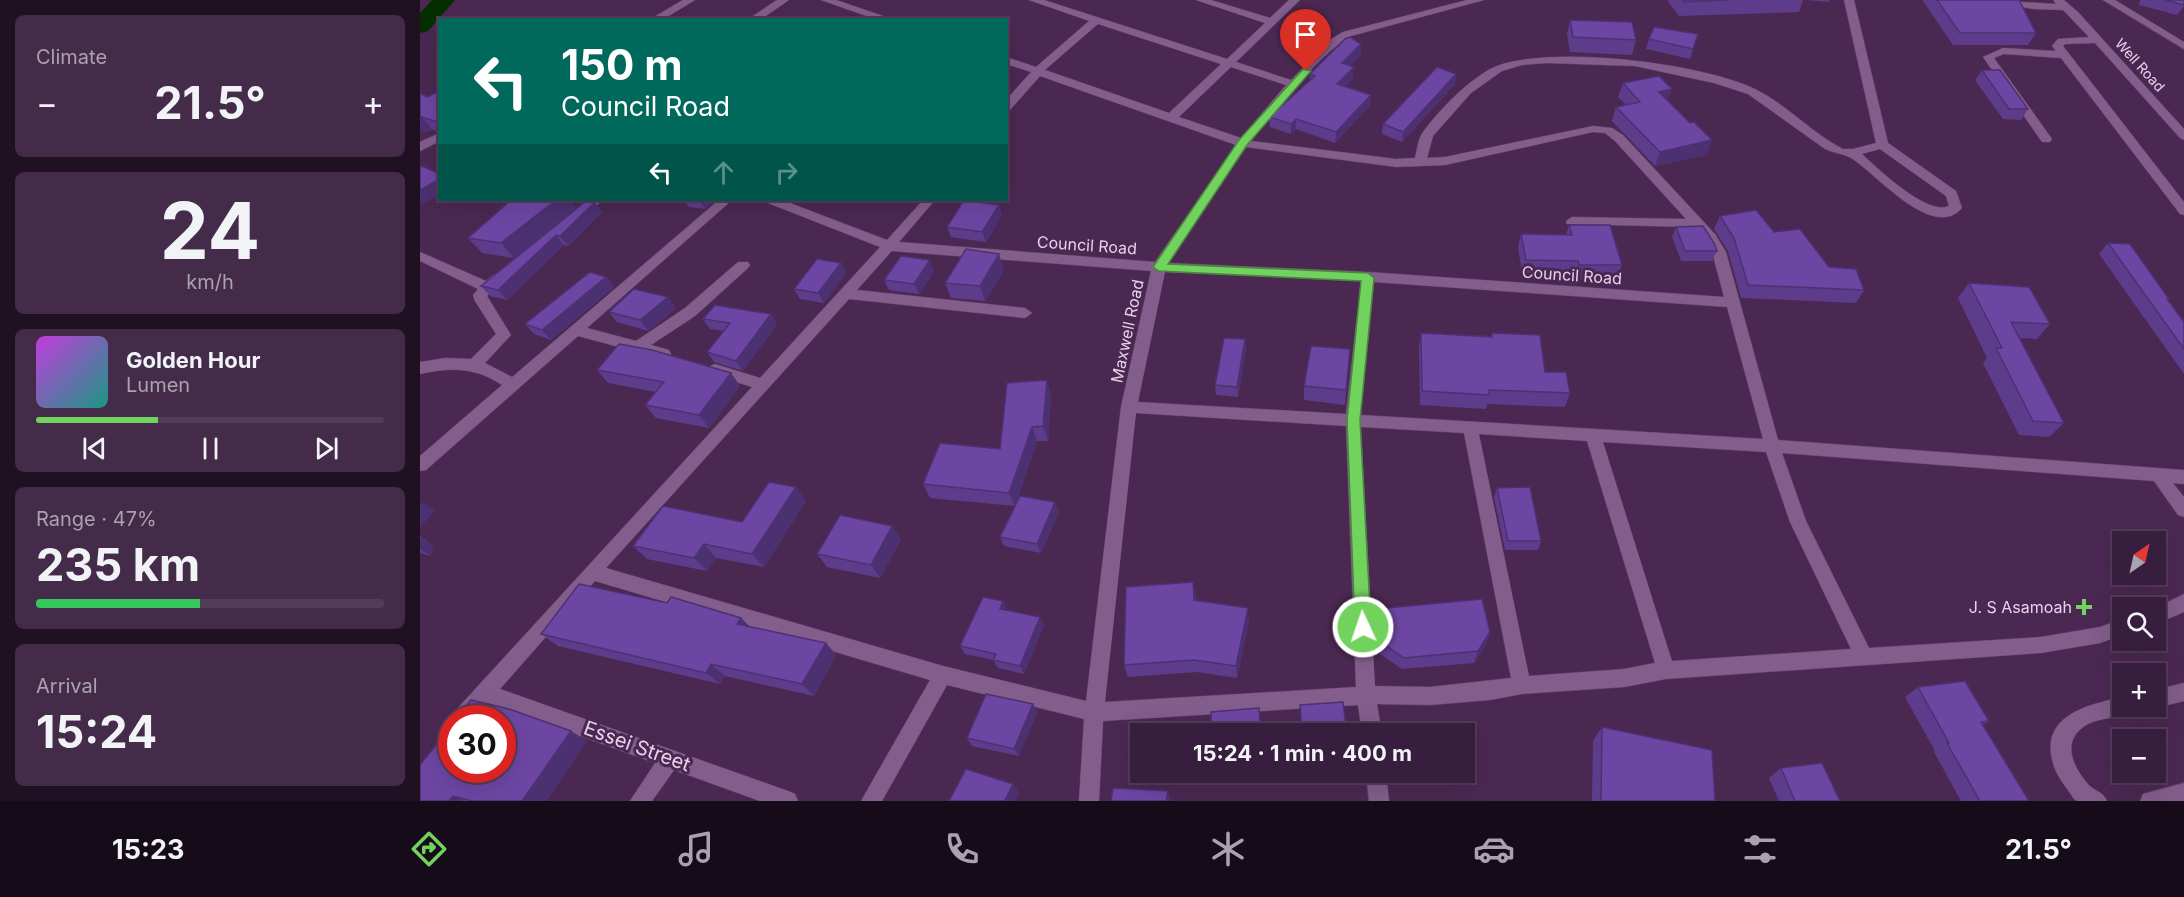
<!DOCTYPE html>
<meta charset="utf-8">
<style>
:root{--surface:#381e3e;--page:#432b49;--text:#f1f3f6;--muted:#aba2b0;--line:#523c58;--accent:#71d25e}
body{margin:0;font-family:Inter,sans-serif;background:var(--page);color:var(--text);height:100vh;display:flex;flex-direction:column;font-size:22px;white-space:nowrap}
*{box-sizing:border-box;margin:0}
p{font-size:20px;color:var(--muted)}
.icon{flex:none;width:33px;height:33px;fill:none;stroke:currentColor;stroke-width:2;stroke-linecap:round;stroke-linejoin:round}
.map{position:relative;flex:1;overflow:hidden}
.details{display:flex;flex-direction:column;gap:15px;padding:15px;background:#1f1022;width:420px}
.details>*{flex:none}
.hud{position:absolute;left:18px;top:18px;width:570px;height:183px;border-radius:0px;box-shadow:0 6px 24px #0002,0 0 0 2px var(--line);background:#00695c;color:#fff;overflow:hidden}
.needle{width:39px;rotate:34deg}
.fabs{position:absolute;left:1692px;top:531px;display:grid;gap:12px}
.fabs a{display:grid;place-items:center;width:54px;height:54px;border-radius:0px;background:var(--surface);box-shadow:0 6px 24px #0002,0 0 0 2px var(--line);font-size:30px}
.speed{position:absolute;left:18px;top:705px;display:flex;gap:12px;font-size:30px;font-weight:700;text-align:center}
.speed>*{display:grid;place-content:center;width:78px;height:78px;border-radius:50%;background:var(--surface);box-shadow:0 6px 24px #0002,0 0 0 2px var(--line);line-height:1}
.speed .limit{border:9px solid #d22;background:#fff;color:#111}
.pin{position:absolute;display:grid;place-items:center;width:51px;height:51px;color:#fff;margin:-62px -26px;border-radius:50% 50% 50% 0;rotate:-45deg;box-shadow:0 0 6px #0007}
.pin .icon{rotate:45deg}
.me{position:absolute;width:66px;margin:-33px;rotate:357deg;stroke-linejoin:round;filter:drop-shadow(0 0 4px #0008)}
.turn{display:flex;align-items:center;gap:21px;height:126px;padding:0 24px;font-size:27px}
.turn .icon{width:78px;height:78px;stroke-width:2.5}
.turn b{display:block;font-size:42px;line-height:51px}
.lanes{display:flex;align-items:center;height:57px;padding:0 24px;background:#0003;justify-content:center;gap:30px;direction:ltr}
.lanes .off{opacity:.35}
.big{font-size:45px;font-weight:700;line-height:1.1}
.details .card{flex:1;display:flex;flex-direction:column;justify-content:center;gap:9px;min-width:0;padding:0 21px;border-radius:9px;background:var(--page)}
.details .dial{align-items:center;gap:0}
.dial b{font-size:78px;line-height:1}
.song{display:flex;align-items:center;gap:18px}
.cover{width:72px;height:72px;border-radius:9px;background:linear-gradient(135deg,hsl(290 70% 55%),hsl(170 70% 35%))}
.played{height:6px;border-radius:3px;background:linear-gradient(90deg,var(--accent) 35%,var(--line) 35%)}
.keys{display:flex;justify-content:space-around;direction:ltr}
.heat{display:flex;justify-content:space-between;align-items:center;font-size:33px;direction:ltr}
.charge{height:9px;border-radius:4px;background:linear-gradient(90deg,#34c759 47%,var(--line) 0)}
.trip{position:absolute;left:710px;top:723px;width:345px;height:60px;border-radius:0px;background:var(--surface);box-shadow:0 6px 24px #0002,0 0 0 2px var(--line);font-weight:700;line-height:60px;text-align:center}
.tab-bar{display:flex;height:96px;justify-content:space-around;align-items:center;background:#160c19;color:var(--muted)}
.tab-bar .icon{width:42px;height:42px}
.tab-bar .active{color:var(--accent)}
.tab-bar b{font-size:27px;color:var(--text)}
main{display:flex;flex:1;min-height:0}
.map>svg:first-child{display:block}
.lines{fill:none;stroke-linecap:round;stroke-linejoin:round}
.river{fill:#052e00;fill-rule:evenodd}
.minor-casing{stroke:#634569;stroke-width:1}
.minor{fill:#835d8b;fill-rule:evenodd}
.wall{fill:#5e3c8c}
.shaded-wall{fill:#4c3172}
.building{fill:#6d46a3;stroke:#4c3172;stroke-width:1.5}
.route{fill:#71d25e;stroke:#49883d;stroke-width:1.5}
.poi-dot{fill:#71d25e;stroke:#4b2852;stroke-width:2}
.labels{text-anchor:middle;stroke-width:6;stroke-linejoin:round;paint-order:stroke}
.far-street-label{font-size:14px;fill:#e7d1eb;stroke:#4b2852}
.street-label{font-size:16px;fill:#e7d1eb;stroke:#4b2852}
.poi-label{font-size:16px;fill:#e7d1eb;stroke:#4b2852;text-anchor:end}
.near-street-label{font-size:20px;fill:#e7d1eb;stroke:#4b2852}
</style>
<main>
<section class="details">
<div class="card"><p>Climate</p>
<div class="heat"><a>−</a><b class="big">21.5°</b><a>+</a></div>
</div>
<div class="card dial"><b>24</b><p>km/h</p></div>
<div class="card">
<div class="song"><i class="cover"></i><div><b>Golden Hour</b><p>Lumen</p></div></div>
<div class="played"></div>
<div class="keys"><svg class="icon" aria-label="previous" viewBox="0 0 24 24"><path d="M18 5L8 12l10 7zM5 5v14"/></svg><svg class="icon" aria-label="pause" viewBox="0 0 24 24"><path d="M8 5v14M16 5v14"/></svg><svg class="icon" aria-label="next" viewBox="0 0 24 24"><path d="M6 5l10 7-10 7zM19 5v14"/></svg></div>
</div>
<div class="card"><p>Range · 47%</p><b class="big">235 km</b><div class="charge"></div></div>
<div class="card"><p>Arrival</p><b class="big">15:24</b></div>
</section>
<div class="map">
<svg width="1764" height="801" viewBox="0 0 1764 801">
<rect width="100%" height="100%" fill="#4b2852"/>
<g class="lines">
<!-- river -->
<polygon class="river" points="12,0 35,0 8,31 0,33 0,13"/>
<defs>
<g id="minor">
<polygon points="263,0 275,0 242,20 229,20"/>
<polygon points="357,0 369,0 340,20 327,20"/>
<polygon points="401,0 416,0 475,20 458,20"/>
<path d="M609,0h15l183,59 38,-36 -69,-23h15l59,18 19,-18h11l-64,62 55,18 40,-41 12,-7 124,-32h17l-133,36c-36,21 -72,72 -100,105l145,18 19,-1c2,-8 3,-19 8,-26 15,-21 50,-57 74,-66 56,-21 206,-3 260,24 31,16 55,43 86,59h10l23,-6 -32,-143h10l34,143 68,48 6,17c-30,34 -87,-36 -111,-50 -6,-4 -18,-5 -26,-9l-77,-55 -34,-11 -79,-17 -88,-3 -25,2 -20,6 -31,22 -38,43 -6,22 18,-1 148,-31 19,2 11,7 92,99 11,18 52,188 406,30v14l-11,-1 11,14v20l-6,-2 -24,-34 -372,-28 24,68 63,127 172,-11 59,-10 22,-8v16l-22,8 -59,10 -375,26 -42,8 -102,7 -32,6 -60,5 -53,-1 5,30h-20l-4,-29 -255,16 -4,80h-20l5,-82 -137,-34 -65,116h-21l69,-121 -335,-99 -95,108 288,102 7,3 3,7h-38l-86,-31 -22,31h-22l25,-38 -167,-60 -14,15h-21l2,-7 297,-324 -42,-13 -2,-4 2,-4 5,-2 45,14 120,-131 -112,-44 -2,-3h16l105,40 36,-40h12l-36,42 256,20 81,-117 -196,-69 -30,34 -4,1v-11l25,-28 -25,-8v-7l30,10 53,-46zM678,24l123,40 -52,49 -124,-43zM811,67l55,18 -45,53 -62,-21zM1173,132l12,1 10,8 71,78 -114,-2 -6,4 1,3 127,3 18,25 12,45 -356,-25 -199,-9 77,-116 150,20 49,-2zM1460,149l66,47 3,10c-22,10 -71,-37 -87,-52zM472,251l259,20 -30,136 -35,294 -143,-35 -337,-98 243,-269 176,19 7,-5 -7,-5 -168,-18zM745,272l196,9 -15,133 -208,-12zM954,282l353,25 36,132 -402,-24zM716,413l210,13 10,261 -251,15zM941,427l103,6 47,245 -81,9 -55,-1zM1059,434l108,7 68,222 -31,6 -95,7zM1183,442l163,10 24,70 61,127 -179,12z"/>
<polygon points="1571,0 1636,4 1633,0 1644,0 1658,12 1764,129 1764,140 1760,138 1675,43 1645,44 1643,46 1764,202 1764,215 1760,214 1641,58 1584,54 1574,58 1632,139 1630,142 1622,142 1563,57 1583,48 1636,51 1632,46 1638,39 1669,37 1643,10 1614,9 1576,3"/>
<polygon points="1683,0 1695,0 1764,42 1764,49"/>
<polygon points="20,133 20,141 0,151 0,142"/>
<polygon points="169,200 183,200 162,217 154,217 152,214"/>
<path d="M299,200h13l-145,128 49,13 49,-33 53,-46h10l2,3 -2,3 -53,48 -44,29 18,5 2,4 -2,4 -5,1 -86,-23 -152,134 -6,1v-15l82,-71c-27,-18 -51,-18 -82,-11v-12l26,-4 25,1 25,-25 -21,-33 -2,-6 5,-6 -58,-28v-9l66,29 7,-6h10l2,3 -18,18 24,39 -26,28 27,14z"/>
<polygon points="1764,594 1764,612 1736,624 1736,608"/>
<polygon points="1764,683 1764,701 1736,708 1732,706 1736,706 1736,690"/>
<path d="M1702,697v9h9l-2,7c-13,5 -29,5 -41,11 -27,15 -17,40 -1,59 6,8 16,8 20,18h-30l-3,-2c-7,-11 -18,-23 -21,-36 -14,-48 35,-58 69,-66z"/>
<polygon points="946,772 966,772 969,801 949,801"/>
<polygon points="1764,783 1764,801 1720,801 1723,794"/>
</g>
</defs>
<!-- minor casing -->
<use href="#minor" class="minor-casing"/>
<!-- minor -->
<use href="#minor" class="minor"/>
</g>
<!-- wall -->
<g class="wall">
<polygon points="1247,0 1383,0 1379,12 1259,16"/>
<polygon points="1386,0 1410,0 1409,2"/>
<polygon points="1503,0 1599,0 1616,33 1608,45 1533,45 1503,1"/>
<polygon points="1720,0 1764,0 1764,6 1757,15 1719,5"/>
<polygon points="1150,20 1216,40 1212,55 1150,52 1147,34"/>
<polygon points="1278,34 1270,59 1226,49 1229,39"/>
<polygon points="941,44 941,54 929,66 933,78 925,86 951,95 950,105 915,143 876,129 871,134 850,127 849,117 890,80 890,74"/>
<polygon points="1562,70 1608,109 1601,120 1583,119 1555,80"/>
<polygon points="1036,74 1035,84 982,142 962,134 963,124"/>
<polygon points="1203,83 1248,101 1287,155 1235,166 1192,121 1196,107 1206,105 1198,97"/>
<polygon points="20,91 20,132 13,130 4,132 0,93 7,97"/>
<polygon points="91,200 149,200 156,208 94,258 62,253 48,238"/>
<polygon points="264,200 294,200 285,209 269,207"/>
<polygon points="166,201 182,212 148,246 144,245 87,300 70,296 61,286"/>
<polygon points="579,205 582,215 566,242 531,237 527,227"/>
<polygon points="1300,216 1354,232 1444,290 1436,303 1321,298 1308,251 1294,229"/>
<polygon points="1149,225 1202,265 1197,278 1155,278 1154,274 1102,273 1098,247 1101,234 1146,235"/>
<polygon points="1256,227 1297,251 1292,261 1261,261 1252,237"/>
<polygon points="1688,243 1749,299 1748,301 1764,322 1764,374 1679,254"/>
<polygon points="421,263 426,273 404,303 380,299 374,289"/>
<polygon points="584,270 565,301 531,298 525,283"/>
<polygon points="514,271 499,294 469,290 464,280"/>
<polygon points="186,277 194,287 131,340 114,334 105,324"/>
<polygon points="1549,283 1630,324 1617,339 1599,338 1644,423 1629,437 1599,435 1563,363 1567,358 1538,298"/>
<polygon points="256,308 228,331 197,322 189,312"/>
<polygon points="351,314 357,324 323,371 294,362 287,352 304,331 290,329 283,319"/>
<polygon points="1001,333 1071,336 1072,333 1125,372 1150,393 1145,407 1067,404 1066,409 1000,405 999,347"/>
<polygon points="825,339 826,349 818,397 796,395 795,385"/>
<polygon points="929,364 925,405 884,400 884,386"/>
<polygon points="177,370 320,386 289,428 236,418 225,405 236,392 188,383"/>
<polygon points="631,395 628,441 617,441 595,506 639,512 621,553 584,546 580,537 595,506 510,498 503,484 580,449"/>
<polygon points="1077,488 1121,541 1118,550 1085,550 1074,497"/>
<polygon points="386,501 344,567 296,558 287,571 227,559 213,546 322,522"/>
<polygon points="0,536 14,546 10,556 0,553"/>
<polygon points="481,539 460,578 407,567 397,554"/>
<polygon points="773,582 776,601 829,621 817,678 777,672 708,677 704,665"/>
<polygon points="583,601 587,610 624,625 604,674 578,668 573,660 545,654 540,646"/>
<polygon points="956,609 1070,632 1066,644 1054,663 982,669 960,654 955,621"/>
<polygon points="321,618 330,627 406,643 416,655 394,696 305,676 300,684 138,646 121,634"/>
<polygon points="1498,687 1569,721 1563,725 1609,801 1541,801 1514,752 1515,751 1485,697"/>
<polygon points="617,712 599,756 552,746 547,738"/>
<polygon points="1182,727 1295,801 1172,801 1173,741"/>
<polygon points="167,741 126,801 0,801"/>
<polygon points="1361,768 1420,801 1359,801 1349,778"/>
<polygon points="793,772 843,772 844,777 795,781"/>
<polygon points="884,772 929,772 929,775 885,778"/>
</g>
<!-- shaded-wall -->
<g class="shaded-wall">
<polygon points="941,44 941,54 921,73 922,63"/>
<polygon points="934,67 933,78 917,94 917,84"/>
<polygon points="1036,74 1035,84 982,142 983,132"/>
<polygon points="1252,89 1247,103 1239,92"/>
<polygon points="951,95 950,105 915,143 916,132"/>
<polygon points="0,117 2,117 13,130 4,132 0,134"/>
<polygon points="876,119 876,129 871,134 871,124"/>
<polygon points="1292,140 1287,155 1235,166 1240,152"/>
<polygon points="20,179 20,194 0,206 0,190"/>
<polygon points="136,200 149,200 156,208 94,258 81,243"/>
<polygon points="279,200 294,200 285,209"/>
<polygon points="175,202 182,212 148,246 140,236"/>
<polygon points="579,205 582,215 566,242 562,232"/>
<polygon points="136,235 144,245 87,300 78,290"/>
<polygon points="579,254 584,270 565,301 560,286"/>
<polygon points="510,260 514,271 499,294 494,284"/>
<polygon points="421,263 426,273 404,303 398,293"/>
<polygon points="186,277 194,287 131,340 122,330"/>
<polygon points="248,297 256,308 228,331 220,320"/>
<polygon points="351,314 357,324 323,371 316,361"/>
<polygon points="825,339 826,349 818,397 817,387"/>
<polygon points="930,349 929,364 925,405 926,390"/>
<polygon points="311,373 320,386 289,428 279,415"/>
<polygon points="627,380 631,395 628,441 623,426"/>
<polygon points="612,427 617,441 595,506 589,493"/>
<polygon points="376,487 386,501 344,567 332,554"/>
<polygon points="3,502 15,511 0,527 0,505"/>
<polygon points="635,502 639,512 621,553 617,544"/>
<polygon points="472,526 481,539 460,578 451,565"/>
<polygon points="1,537 14,546 10,556 0,549 0,541"/>
<polygon points="284,544 296,558 287,571 274,558"/>
<polygon points="773,582 776,595 776,613 774,600"/>
<polygon points="583,601 587,610 584,617 580,609"/>
<polygon points="828,608 829,621 817,678 816,666"/>
<polygon points="620,617 624,625 604,674 600,666"/>
<polygon points="321,618 333,630 317,624"/>
<polygon points="1070,632 1066,644 1054,663 1058,651"/>
<polygon points="406,643 416,655 394,696 382,684"/>
<polygon points="291,664 305,676 300,684 286,673"/>
<polygon points="613,704 617,712 599,756 594,749"/>
<polygon points="151,731 167,741 126,801 102,801"/>
<polygon points="593,784 599,793 595,801 586,801 585,800"/>
<polygon points="748,791 751,801 746,801"/>
<polygon points="33,796 43,801 29,801"/>
</g>
<!-- building -->
<g class="building">
<polygon points="1263,0 1307,0 1264,2"/>
<polygon points="1517,0 1599,0 1616,33 1540,33"/>
<polygon points="1745,0 1764,0 1764,5"/>
<polygon points="1150,20 1212,22 1216,40 1153,37"/>
<polygon points="1234,27 1278,34 1273,49 1229,39"/>
<polygon points="930,37 941,44 922,63 934,67 917,84 951,95 916,132 876,119 871,124 849,117 895,76 890,74 925,39"/>
<polygon points="1017,67 1036,74 983,132 963,124"/>
<polygon points="1562,70 1580,70 1608,109 1589,109"/>
<polygon points="1239,76 1252,89 1239,92 1270,123 1274,122 1292,140 1240,152 1196,107 1220,102 1203,83"/>
<polygon points="20,91 20,123 2,117 0,117 0,93 7,97"/>
<polygon points="2,166 20,174 20,179 0,190 0,167"/>
<polygon points="91,200 136,200 81,243 48,238"/>
<polygon points="544,200 579,205 562,232 527,227"/>
<polygon points="166,201 175,202 140,236 136,235 78,290 61,286"/>
<polygon points="1336,210 1354,232 1380,229 1409,267 1436,269 1444,290 1328,285 1314,238 1300,216"/>
<polygon points="1149,225 1190,225 1202,265 1159,265 1158,261 1106,260 1101,234 1152,235"/>
<polygon points="1283,226 1294,243 1297,251 1265,251 1256,227"/>
<polygon points="1688,243 1710,244 1749,299 1747,299 1764,322 1764,349"/>
<polygon points="546,249 579,254 560,286 525,283"/>
<polygon points="481,256 510,260 494,284 464,280"/>
<polygon points="397,259 421,263 398,293 374,289"/>
<polygon points="170,272 186,277 122,330 105,324"/>
<polygon points="1549,283 1609,287 1630,324 1591,322 1644,423 1613,421 1576,348 1582,348"/>
<polygon points="214,289 248,297 220,320 189,312"/>
<polygon points="295,305 351,314 316,361 287,352 310,323 283,319"/>
<polygon points="1001,333 1072,337 1072,333 1120,335 1125,372 1146,372 1150,393 1069,390 1069,395 1002,391"/>
<polygon points="804,338 825,339 817,387 795,385"/>
<polygon points="199,344 232,350 311,373 279,415 225,405 244,382 177,370"/>
<polygon points="891,346 930,349 926,390 884,386"/>
<polygon points="627,380 623,426 612,427 589,493 503,484 520,443 580,449 587,383"/>
<polygon points="349,482 376,487 332,554 284,544 274,558 213,546 243,506 322,522"/>
<polygon points="1110,487 1121,541 1088,541 1077,488"/>
<polygon points="600,496 635,502 617,544 580,537"/>
<polygon points="420,515 472,526 451,565 397,554"/>
<polygon points="773,582 774,600 828,608 816,666 774,660 704,665 706,587"/>
<polygon points="159,584 247,603 251,597 321,618 317,624 406,643 382,684 291,664 286,673 121,634"/>
<polygon points="563,597 583,601 580,609 620,617 600,666 573,660 576,654 540,646"/>
<polygon points="1062,599 1070,632 1058,651 984,658 961,642 956,609"/>
<polygon points="1545,681 1569,721 1561,722 1609,801 1560,801 1527,743 1529,743 1498,687"/>
<polygon points="566,694 613,704 594,749 547,738"/>
<polygon points="51,700 89,709 151,731 102,801 52,801 33,796 29,801 0,801 0,765 32,725 32,770 82,770 82,718 36,718"/>
<polygon points="923,702 927,734 882,734 880,705"/>
<polygon points="839,708 841,734 791,734 791,712"/>
<polygon points="1182,727 1292,750 1295,801 1181,801"/>
<polygon points="1402,763 1420,801 1375,801 1361,768"/>
<polygon points="546,769 593,784 585,800 589,801 529,801"/>
<polygon points="693,788 748,791 746,801 691,801"/>
</g>
<!-- route -->
<polygon class="route" points="883,69 891,71 827,145 748,264 948,273 954,278 940,420 951,627 949,632 943,634 937,632 935,627 927,420 941,281 739,271 733,267 819,140"/>
<!-- markers -->
<path class="poi-dot" d="M1661 598h6v6h6v6h-6v6h-6v-6h-6v-6h6z"/>
<g class="labels">
<!-- far-street labels -->
<g class="far-street-label">
<text transform="translate(1720 65) rotate(48)" y="5">Well Road</text>
</g>
<!-- street labels -->
<g class="street-label">
<text transform="translate(667 245) rotate(4)" y="6">Council Road</text>
<text transform="translate(1152 275) rotate(4)" y="6">Council Road</text>
<text transform="translate(707 331) rotate(-78)" y="6">Maxwell Road</text>
</g>
<!-- poi labels -->
<g class="poi-label">
<text x="1652" y="613">J. S Asamoah</text>
</g>
<!-- near-street labels -->
<g class="near-street-label">
<text transform="translate(217 746) rotate(20)" y="7">Essei Street</text>
</g>
</g>
</svg>
<div class="fabs">
<a><svg class="needle" viewBox="-14 -14 28 28"><path d="M0-13l5 13h-10z" fill="#e53935"/><path d="M0 13l5-13h-10z" fill="#aba2b0"/></svg></a>
<a><svg class="icon" aria-label="search" viewBox="0 0 24 24"><circle cx="10" cy="10" r="6"/><path d="M15 15l6 6"/></svg></a>
<a>+</a>
<a>−</a>
</div>
<div class="speed"><div class="limit">30</div></div>
<div class="pin" style="left:886px;top:71px;background:#d93025"><svg class="icon" aria-label="arrive" viewBox="0 0 24 24"><path d="M6 21V4h12l-3 4 3 4H6"/></svg></div>
<svg class="me" style="left:943px;top:627px" viewBox="-20 -20 40 40"><circle r="17" fill="#71d25e" stroke="#fff" stroke-width="3"/><path d="M0-11L8 9 0 5-8 9z" fill="#fff"/></svg>
<div class="trip">15:24 · 1 min · 400 m</div>
<div class="hud">
<div class="turn"><svg class="icon" aria-label="left" viewBox="0 0 24 24"><path d="M17 20v-9H6M10 6l-5 5 5 5"/></svg><div><b>150 m</b>Council Road</div></div>
<div class="lanes"><svg class="icon" aria-label="left" viewBox="0 0 24 24"><path d="M17 20v-9H6M10 6l-5 5 5 5"/></svg><svg class="icon off" aria-label="ahead" viewBox="0 0 24 24"><path d="M12 20V5M6 11l6-6 6 6"/></svg><svg class="icon off" aria-label="right" viewBox="0 0 24 24"><path d="M7 20v-9h11M14 6l5 5-5 5"/></svg></div>
</div>
</div>
</main>
<nav class="tab-bar">
<b>15:23</b>
<svg class="icon active" aria-label="directions" viewBox="0 0 24 24"><path d="M12 3l9 9-9 9-9-9zM9 14v-3h6M13 9l2 2-2 2"/></svg>
<svg class="icon" aria-label="music" viewBox="0 0 24 24"><path d="M9 18V5l10-2v13"/><circle cx="6" cy="18" r="3"/><circle cx="16" cy="16" r="3"/></svg>
<svg class="icon" aria-label="phone" viewBox="0 0 24 24"><path d="M5 4h4l2 5-3 2q2 4 5 5l2-3 5 2v4C11 20 4 13 5 4z"/></svg>
<svg class="icon" aria-label="climate" viewBox="0 0 24 24"><path d="M12 3v18M4 7l16 10M4 17L20 7"/></svg>
<svg class="icon" aria-label="car" viewBox="0 0 24 24"><path d="M5 17H2v-5l4-1 3-4h7l3 4 3 1v5h-3M9 17h6M6 11h13"/><circle cx="7" cy="17" r="2"/><circle cx="17" cy="17" r="2"/></svg>
<svg class="icon" aria-label="filters" viewBox="0 0 24 24"><path d="M4 7h16M4 17h16"/><circle cx="9" cy="7" r="2"/><circle cx="15" cy="17" r="2"/></svg>
<b>21.5°</b>
</nav>
